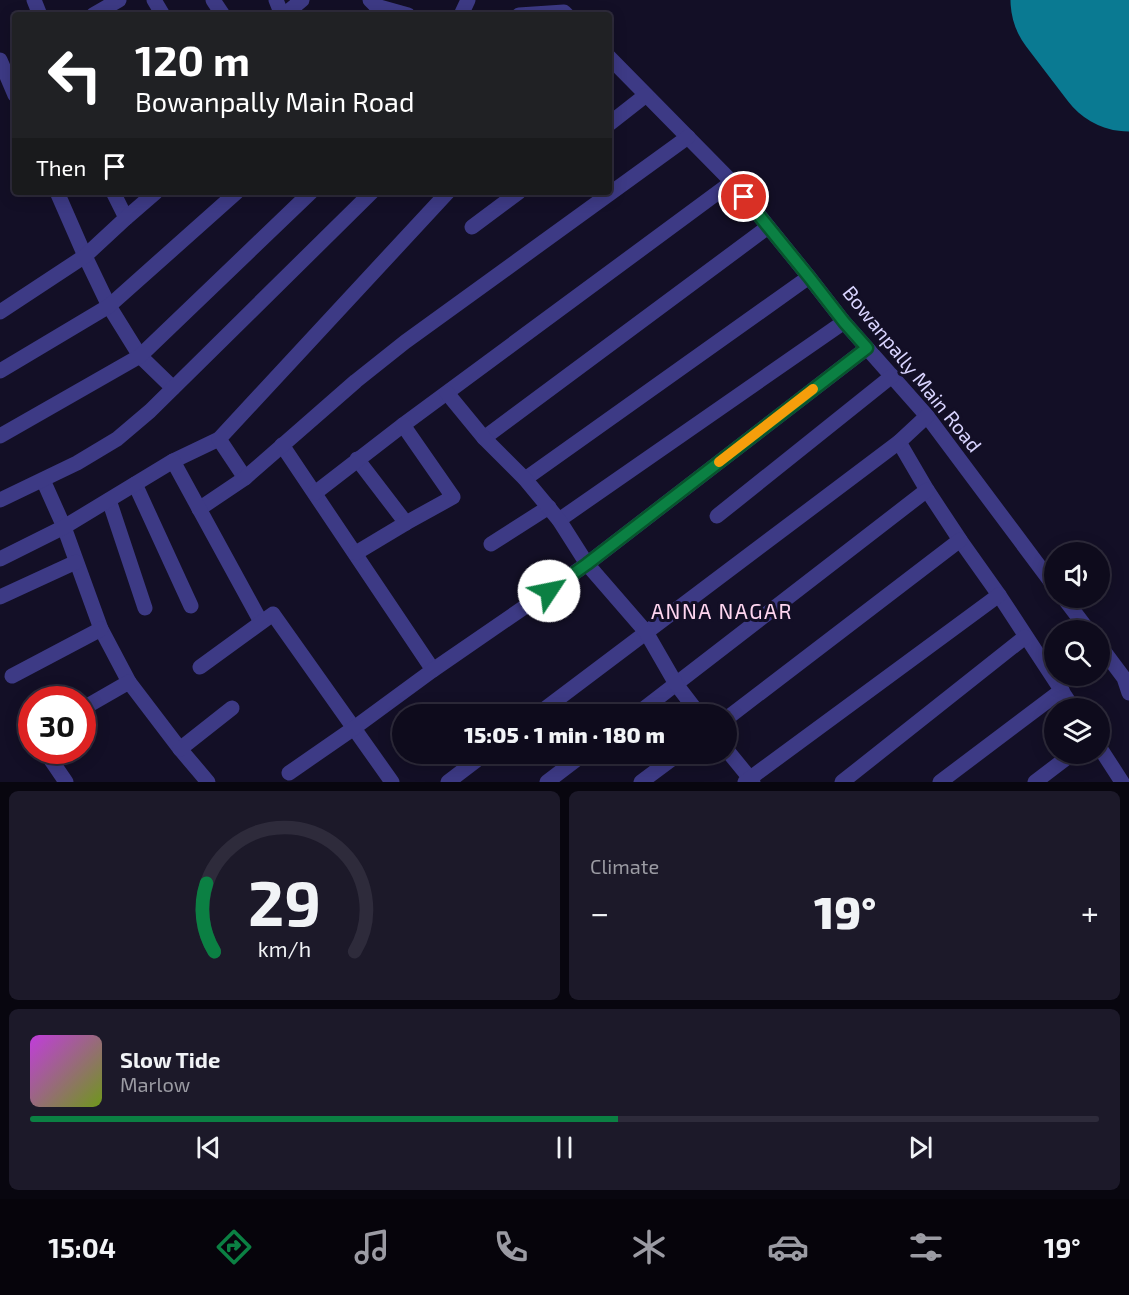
<!DOCTYPE html>
<meta charset="utf-8">
<style>
:root{--surface:#0e0b1c;--page:#1c1929;--text:#f1f3f6;--muted:#9b9ba3;--line:#2e2b3b;--accent:#0b8043}
body{margin:0;font-family:"Exo 2",sans-serif;background:var(--page);color:var(--text);height:100vh;display:flex;flex-direction:column;font-size:22px;white-space:nowrap}
*{box-sizing:border-box;margin:0}
p{font-size:20px;color:var(--muted)}
.icon{flex:none;width:33px;height:33px;fill:none;stroke:currentColor;stroke-width:2;stroke-linecap:round;stroke-linejoin:round}
.map{position:relative;height:782px;overflow:hidden}
.side{display:flex;flex-direction:column;gap:9px;padding:9px;background:#08060f;flex:1}
.side>*{flex:none}
.hud{position:absolute;left:12px;top:12px;width:600px;height:183px;border-radius:6px;box-shadow:0 3px 15px #0003,0 0 0 2px var(--line);background:#202124;color:#fff;overflow:hidden}
.tools{position:absolute;left:1044px;top:542px;display:grid;gap:12px}
.tools a{display:grid;place-items:center;width:66px;height:66px;border-radius:50%;background:var(--surface);box-shadow:0 3px 15px #0003,0 0 0 2px var(--line);font-size:30px}
.speed{position:absolute;left:18px;top:686px;display:flex;gap:12px;font-size:30px;font-weight:700;text-align:center}
.speed>*{display:grid;place-content:center;width:78px;height:78px;border-radius:50%;background:var(--surface);box-shadow:0 3px 15px #0003,0 0 0 2px var(--line);line-height:1}
.speed .limit{border:9px solid #d22;background:#fff;color:#111}
.pin{position:absolute;display:grid;place-items:center;width:51px;height:51px;color:#fff;margin:-26px;border:3px solid #fff;border-radius:50%;box-shadow:0 2px 6px #0007}
.me{position:absolute;width:66px;margin:-33px;rotate:56deg;stroke-linejoin:round;filter:drop-shadow(0 0 4px #0008)}
.turn{display:flex;align-items:center;gap:21px;height:126px;padding:0 24px;font-size:27px}
.turn .icon{width:78px;height:78px;stroke-width:2.5}
.turn b{display:block;font-size:42px;line-height:51px}
.then{display:flex;align-items:center;height:57px;padding:0 24px;background:#0003;gap:12px;font-size:22px}
.big{font-size:45px;font-weight:800;line-height:1.1}
.side .card{flex:1;display:flex;flex-direction:column;justify-content:center;gap:9px;min-width:0;padding:0 21px;border-radius:9px;background:var(--page)}
.side .dial{align-items:center;gap:0}
.dial svg{height:156px;overflow:visible;fill:none;stroke:var(--line);stroke-width:7;stroke-linecap:round;text-anchor:middle}
.dial text{fill:var(--text);stroke:none}
.song{display:flex;align-items:center;gap:18px}
.cover{width:72px;height:72px;border-radius:9px;background:linear-gradient(135deg,hsl(290 70% 55%),hsl(80 70% 35%))}
.played{height:6px;border-radius:3px;background:linear-gradient(90deg,var(--accent) 55%,var(--line) 55%)}
.keys{display:flex;justify-content:space-around;direction:ltr}
.heat{display:flex;justify-content:space-between;align-items:center;font-size:33px;direction:ltr}
.side .tiles{flex:1;display:grid;gap:9px;grid-template-columns:1fr 1fr}
.card:last-child{grid-column:span 2}
.trip{position:absolute;left:392px;top:704px;width:345px;height:60px;border-radius:30px;background:var(--surface);box-shadow:0 3px 15px #0003,0 0 0 2px var(--line);font-weight:800;line-height:60px;text-align:center}
.tabs{display:flex;height:96px;justify-content:space-around;align-items:center;background:#06040b;color:var(--muted)}
.tabs .icon{width:42px;height:42px}
.tabs .selected{color:var(--accent)}
.tabs b{font-size:27px;color:var(--text)}
.map>svg:first-child{display:block}
.lines{fill:none;stroke-linecap:round;stroke-linejoin:round}
.taxiway{stroke:#0a7a92;stroke-width:62}
.runway{stroke:#0a7a92;stroke-width:153}
.street{stroke:#3d3a85;stroke-width:15}
.route-casing{stroke:#07532c;stroke-width:15}
.route{stroke:#0b8043;stroke-width:10}
.slow{stroke:#f59e0b;stroke-width:10}
.labels{text-anchor:middle;stroke-width:6;stroke-linejoin:round;paint-order:stroke}
.street-label{font-size:20px;fill:#d9d4ff;stroke:#130f26}
.neighbourhood-label{font-size:21px;letter-spacing:1.5px;fill:#ffd6f0;stroke:#130f26}
</style>
<div class="map">
<svg width="1129" height="782" viewBox="0 0 1129 782">
<rect width="100%" height="100%" fill="#130f26"/>
<g class="lines">
<!-- taxiway -->
<polyline class="taxiway" points="1045,0 1076,60 1104,83 1129,91"/>
<!-- runway -->
<polyline class="runway" points="1087,0 1129,55"/>
<!-- street -->
<g class="street">
<polyline points="34,0 40,15"/>
<polyline points="154,0 163,15"/>
<polyline points="213,0 223,15"/>
<polyline points="276,0 282,15"/>
<polyline points="370,0 376,6 408,15"/>
<polyline points="93,15 119,0"/>
<polyline points="284,15 302,0"/>
<polyline points="461,15 468,0"/>
<polyline points="519,15 564,12 567,15"/>
<polyline points="609,57 732,182 809,277 844,322 927,416 1054,586"/>
<polyline points="0,60 15,95"/>
<polyline points="609,124 646,95"/>
<polyline points="57,192 85,256 109,306 140,356 173,388"/>
<polyline points="113,192 126,218"/>
<polyline points="472,227 519,192"/>
<polyline points="0,312 85,256 126,218 156,192"/>
<polyline points="0,371 109,306 237,192"/>
<polyline points="0,436 140,356 311,192"/>
<polyline points="484,438 768,227"/>
<polyline points="899,442 927,490 960,540 999,595 1073,708"/>
<polyline points="282,445 433,670"/>
<polyline points="357,459 406,523"/>
<polyline points="173,461 219,439"/>
<polyline points="245,478 219,439 448,192"/>
<polyline points="525,479 809,277"/>
<polyline points="43,480 64,527 101,629 129,682"/>
<polyline points="135,484 191,606"/>
<polyline points="315,493 403,425 732,182"/>
<polyline points="0,500 77,463 117,439 150,411 372,192"/>
<polyline points="109,500 145,608"/>
<polyline points="199,509 245,478 356,381 405,342 688,137"/>
<polyline points="717,516 892,376"/>
<polyline points="559,520 844,322"/>
<polyline points="491,544 549,507"/>
<polyline points="356,553 406,523 453,497 403,425"/>
<polyline points="0,559 64,527 173,461 261,622"/>
<polyline points="0,597 76,562"/>
<polyline points="1063,597 1088,630"/>
<polyline points="1100,646 1124,678 1129,693"/>
<polyline points="200,667 273,614 392,782"/>
<polyline points="12,676 101,629"/>
<polyline points="82,709 129,682 180,749 208,782"/>
<polyline points="538,714 899,442 927,416"/>
<polyline points="637,714 927,490"/>
<polyline points="699,714 676,684 646,632 587,564 867,348"/>
<polyline points="726,719 960,540"/>
<polyline points="1100,748 1122,782"/>
<polyline points="180,749 232,708"/>
<polyline points="726,749 753,782"/>
<polyline points="49,757 66,782"/>
<polyline points="289,773 354,728 433,670 587,564 559,520 525,479 484,438 447,393"/>
<polyline points="448,782 486,753"/>
<polyline points="547,782 585,753"/>
<polyline points="641,782 680,753"/>
<polyline points="745,782 999,595"/>
<polyline points="842,782 1025,637"/>
<polyline points="940,782 1062,690"/>
<polyline points="1035,782 1073,753"/>
</g>
</g>
<g class="lines">
<defs>
<polyline id="route" points="549,591 587,564 867,348 844,322 809,277 744,197"/>
</defs>
<!-- route casing -->
<use href="#route" class="route-casing"/>
<!-- route -->
<use href="#route" class="route"/>
<!-- slow -->
<polyline class="slow" points="719,462 813,389"/>
</g>
<g class="labels">
<!-- street labels -->
<g class="street-label">
<text transform="translate(912 369) rotate(51)" y="7">Bowanpally Main Road</text>
</g>
<!-- neighbourhood labels -->
<g class="neighbourhood-label">
<text x="722" y="619">ANNA NAGAR</text>
</g>
</g>
</svg>
<div class="tools">
<a><svg class="icon" aria-label="sound" viewBox="0 0 24 24"><path d="M4 9h4l5-4v14l-5-4H4zM17 9q2 3 0 6"/></svg></a>
<a><svg class="icon" aria-label="search" viewBox="0 0 24 24"><circle cx="10" cy="10" r="6"/><path d="M15 15l6 6"/></svg></a>
<a><svg class="icon" aria-label="layers" viewBox="0 0 24 24"><path d="M12 4l9 5-9 5-9-5zM3 14l9 5 9-5"/></svg></a>
</div>
<div class="speed"><div class="limit">30</div></div>
<div class="pin" style="left:744px;top:197px;background:#d93025"><svg class="icon" aria-label="arrive" viewBox="0 0 24 24"><path d="M6 21V4h12l-3 4 3 4H6"/></svg></div>
<svg class="me" style="left:549px;top:591px" viewBox="-20 -20 40 40"><circle r="19" fill="#fff"/><path d="M0-13L10 11 0 6-10 11z" fill="#0b8043"/></svg>
<div class="trip">15:05 · 1 min · 180 m</div>
<div class="hud">
<div class="turn"><svg class="icon" aria-label="left" viewBox="0 0 24 24"><path d="M17 20v-9H6M10 6l-5 5 5 5"/></svg><div><b>120 m</b>Bowanpally Main Road</div></div>
<div class="then">Then<svg class="icon" aria-label="arrive" viewBox="0 0 24 24"><path d="M6 21V4h12l-3 4 3 4H6"/></svg></div>
</div>
</div>
<section class="side">
<div class="tiles">
<div class="card dial"><svg viewBox="0 0 100 80">
<path d="M14 69A42 42 0 1 1 86 69"/>
<path d="M14 69A42 42 0 0 1 10 34" stroke="#0b8043"/>
<text x="50" y="56" font-size="32" font-weight="700">29</text>
<text x="50" y="72" font-size="11">km/h</text>
</svg></div>
<div class="card"><p>Climate</p>
<div class="heat"><a>−</a><b class="big">19°</b><a>+</a></div>
</div>
<div class="card">
<div class="song"><i class="cover"></i><div><b>Slow Tide</b><p>Marlow</p></div></div>
<div class="played"></div>
<div class="keys"><svg class="icon" aria-label="previous" viewBox="0 0 24 24"><path d="M18 5L8 12l10 7zM5 5v14"/></svg><svg class="icon" aria-label="pause" viewBox="0 0 24 24"><path d="M8 5v14M16 5v14"/></svg><svg class="icon" aria-label="next" viewBox="0 0 24 24"><path d="M6 5l10 7-10 7zM19 5v14"/></svg></div>
</div>
</div>
</section>
<nav class="tabs">
<b>15:04</b>
<svg class="icon selected" aria-label="directions" viewBox="0 0 24 24"><path d="M12 3l9 9-9 9-9-9zM9 14v-3h6M13 9l2 2-2 2"/></svg>
<svg class="icon" aria-label="music" viewBox="0 0 24 24"><path d="M9 18V5l10-2v13"/><circle cx="6" cy="18" r="3"/><circle cx="16" cy="16" r="3"/></svg>
<svg class="icon" aria-label="phone" viewBox="0 0 24 24"><path d="M5 4h4l2 5-3 2q2 4 5 5l2-3 5 2v4C11 20 4 13 5 4z"/></svg>
<svg class="icon" aria-label="climate" viewBox="0 0 24 24"><path d="M12 3v18M4 7l16 10M4 17L20 7"/></svg>
<svg class="icon" aria-label="car" viewBox="0 0 24 24"><path d="M5 17H2v-5l4-1 3-4h7l3 4 3 1v5h-3M9 17h6M6 11h13"/><circle cx="7" cy="17" r="2"/><circle cx="17" cy="17" r="2"/></svg>
<svg class="icon" aria-label="filters" viewBox="0 0 24 24"><path d="M4 7h16M4 17h16"/><circle cx="9" cy="7" r="2"/><circle cx="15" cy="17" r="2"/></svg>
<b>19°</b>
</nav>
